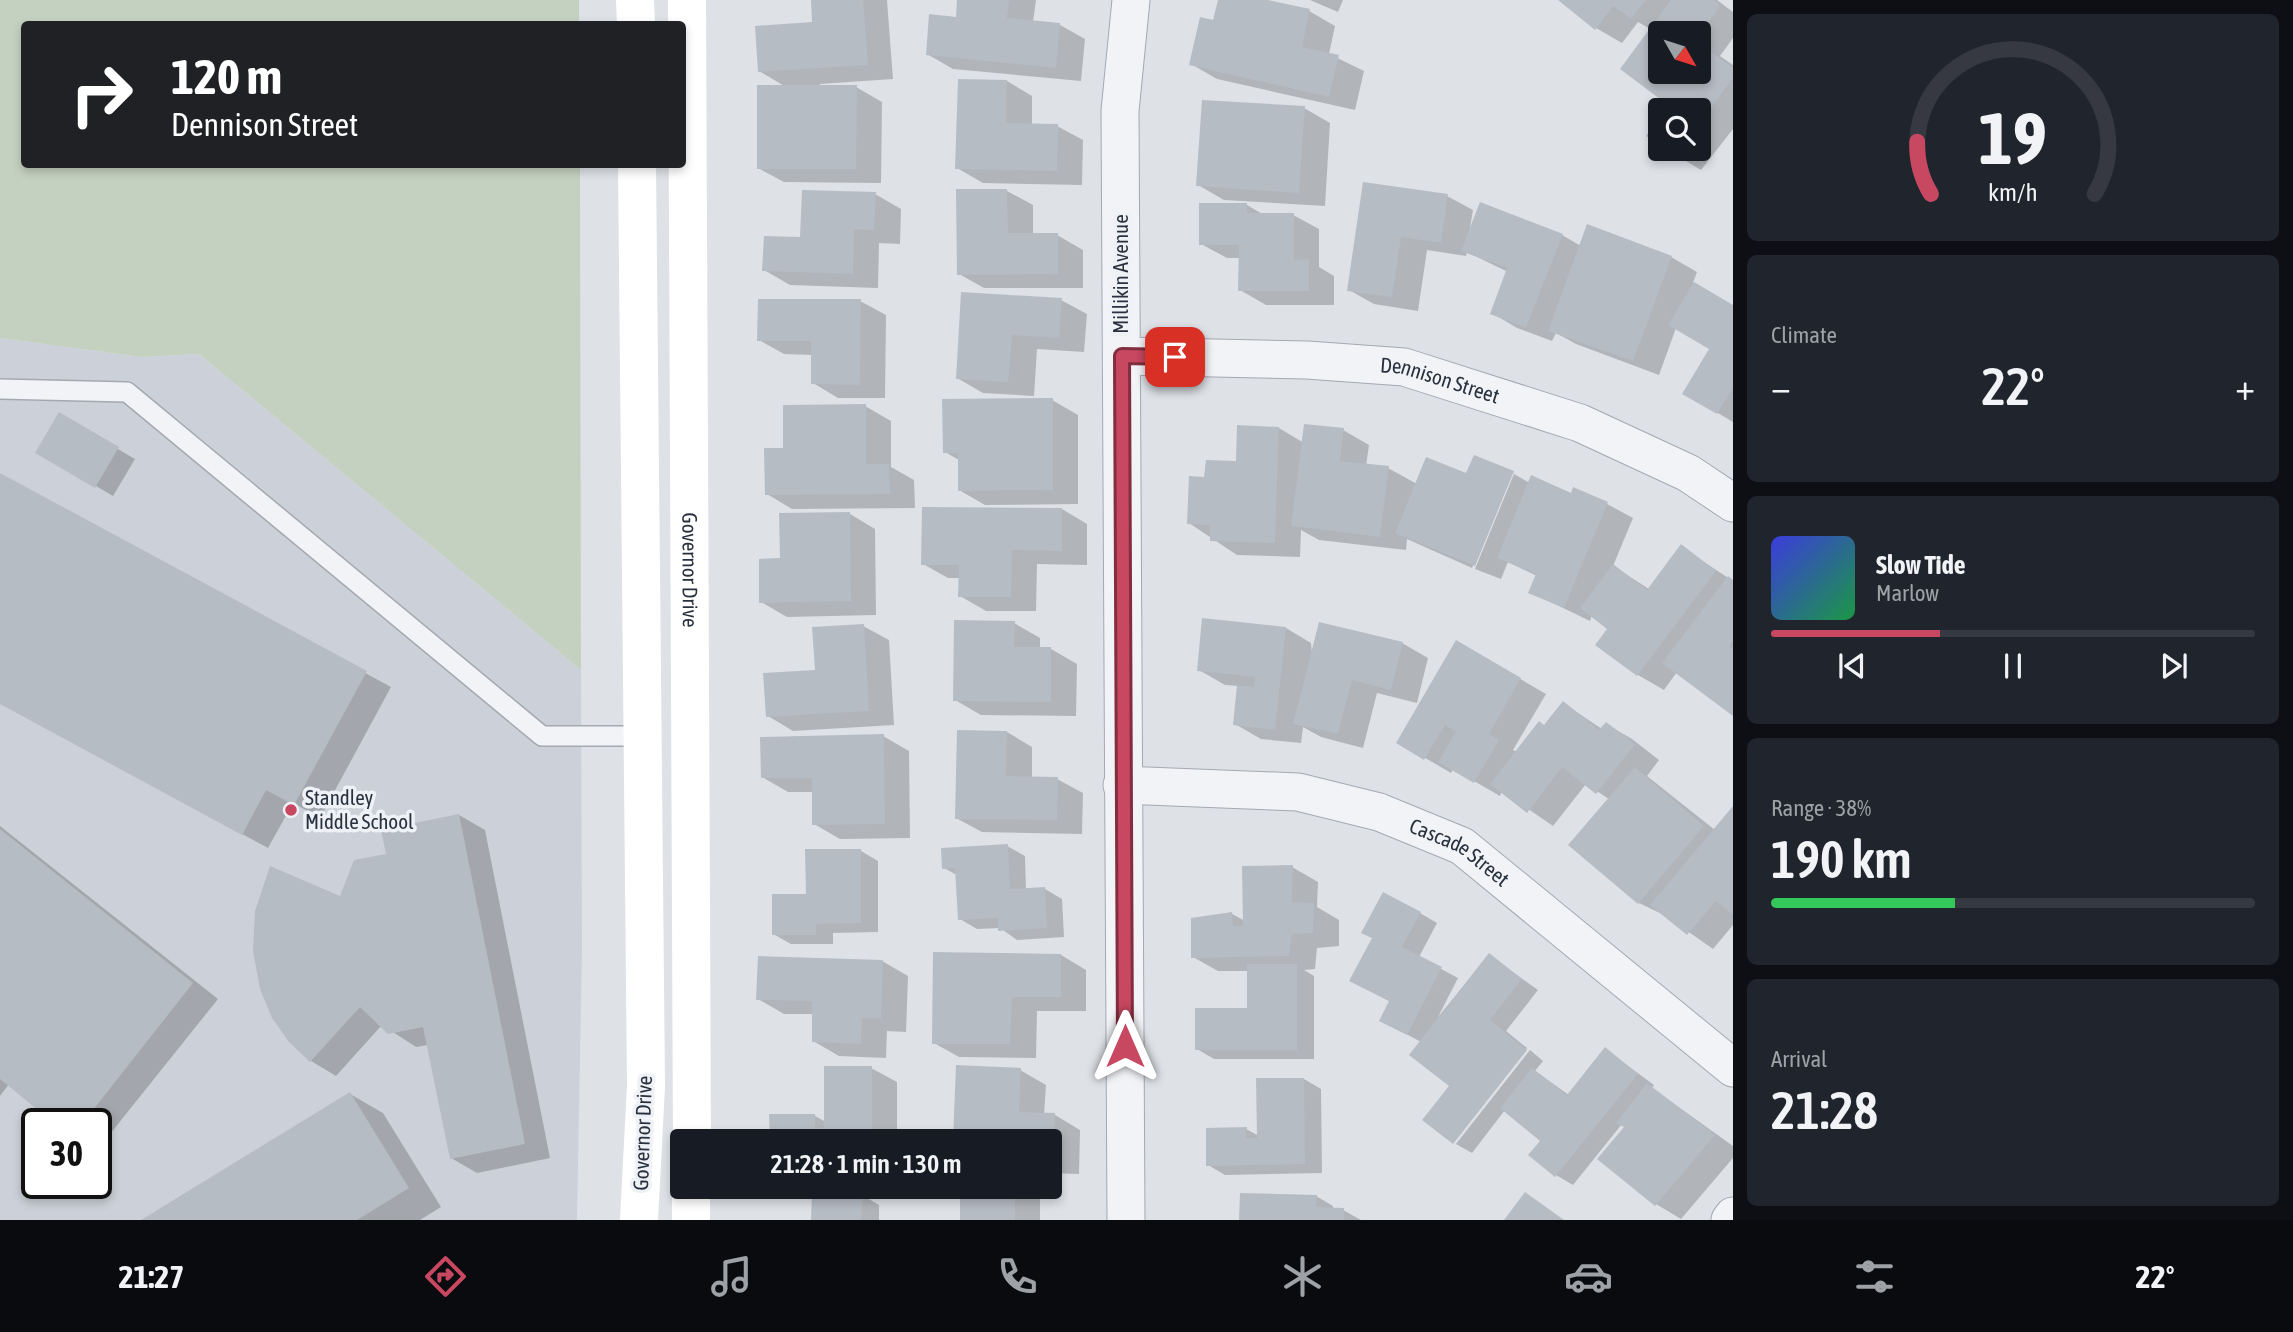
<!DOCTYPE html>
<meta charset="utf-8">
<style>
:root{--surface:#171b24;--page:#20242c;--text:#f1f3f6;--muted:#9ea1a6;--line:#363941;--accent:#c84761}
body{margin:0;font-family:"Asap Condensed",sans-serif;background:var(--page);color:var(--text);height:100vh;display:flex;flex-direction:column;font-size:26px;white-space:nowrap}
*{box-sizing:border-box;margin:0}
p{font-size:23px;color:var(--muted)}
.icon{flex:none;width:38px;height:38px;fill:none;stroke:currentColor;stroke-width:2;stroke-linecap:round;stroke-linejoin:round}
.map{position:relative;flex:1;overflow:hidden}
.side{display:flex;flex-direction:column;gap:14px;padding:14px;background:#0d0f14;width:560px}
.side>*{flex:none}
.hud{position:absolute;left:21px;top:21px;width:665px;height:147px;border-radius:7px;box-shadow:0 4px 10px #0003;background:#202124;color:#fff;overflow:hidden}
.needle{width:46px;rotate:129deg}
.tools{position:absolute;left:1648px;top:21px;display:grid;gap:14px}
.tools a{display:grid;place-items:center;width:63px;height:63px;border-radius:7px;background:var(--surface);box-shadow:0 4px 10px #0003;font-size:35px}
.speed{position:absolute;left:21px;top:1108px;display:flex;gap:14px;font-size:35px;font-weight:700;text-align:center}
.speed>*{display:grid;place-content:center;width:91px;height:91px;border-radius:50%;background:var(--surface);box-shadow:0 4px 10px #0003;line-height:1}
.speed .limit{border:4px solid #111;border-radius:10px;background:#fff;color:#111}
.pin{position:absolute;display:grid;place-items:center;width:60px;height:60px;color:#fff;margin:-30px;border-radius:14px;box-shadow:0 4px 10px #0006}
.me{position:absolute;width:77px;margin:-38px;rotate:0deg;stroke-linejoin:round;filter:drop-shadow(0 0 5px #0008)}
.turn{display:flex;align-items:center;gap:24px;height:147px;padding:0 35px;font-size:32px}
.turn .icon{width:91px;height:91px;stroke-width:2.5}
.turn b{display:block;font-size:49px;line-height:60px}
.big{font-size:52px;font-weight:600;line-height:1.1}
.side .tile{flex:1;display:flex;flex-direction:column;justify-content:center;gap:10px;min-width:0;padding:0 24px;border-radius:10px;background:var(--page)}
.side .dial{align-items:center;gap:0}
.dial svg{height:182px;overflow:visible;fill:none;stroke:var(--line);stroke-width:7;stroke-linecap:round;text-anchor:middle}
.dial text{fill:var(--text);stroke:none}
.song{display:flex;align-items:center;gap:21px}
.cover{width:84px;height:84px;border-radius:10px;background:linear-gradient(135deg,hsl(240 70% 55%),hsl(140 70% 35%))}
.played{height:7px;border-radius:4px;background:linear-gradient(90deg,var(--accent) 35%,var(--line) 35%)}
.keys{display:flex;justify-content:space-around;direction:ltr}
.heat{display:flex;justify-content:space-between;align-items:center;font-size:38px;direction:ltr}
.charge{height:10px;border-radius:5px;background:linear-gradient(90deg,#34c759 38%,var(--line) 0)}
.trip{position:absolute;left:670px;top:1129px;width:392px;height:70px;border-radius:7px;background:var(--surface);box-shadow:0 4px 10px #0003;font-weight:600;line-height:70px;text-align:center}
.tabs{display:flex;height:112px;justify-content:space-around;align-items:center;background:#090b0e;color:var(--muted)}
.tabs .icon{width:49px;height:49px}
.tabs .on{color:var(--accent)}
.tabs b{font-size:32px;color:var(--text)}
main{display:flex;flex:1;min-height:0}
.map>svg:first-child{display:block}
.built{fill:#ccd1d9;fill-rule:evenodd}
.green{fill:#c5d1c0}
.shadow{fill:#0003;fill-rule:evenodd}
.building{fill:#b6bcc4}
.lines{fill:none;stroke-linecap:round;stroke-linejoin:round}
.lane-casing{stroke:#a4a9b1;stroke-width:22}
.street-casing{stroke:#a4a9b1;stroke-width:39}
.lane{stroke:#f1f3f6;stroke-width:19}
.street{stroke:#f1f3f6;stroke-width:37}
.secondary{stroke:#fff;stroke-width:38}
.route-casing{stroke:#822e3f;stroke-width:18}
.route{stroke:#c84761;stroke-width:12}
.poi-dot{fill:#c84761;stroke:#eef1f5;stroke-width:2.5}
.labels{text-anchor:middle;stroke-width:7;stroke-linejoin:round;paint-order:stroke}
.street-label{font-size:21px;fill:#28313d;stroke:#eef1f5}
.poi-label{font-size:21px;fill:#28313d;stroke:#eef1f5;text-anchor:start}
</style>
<main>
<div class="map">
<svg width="1733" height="1220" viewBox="0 0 1733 1220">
<rect width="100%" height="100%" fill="#dee2e7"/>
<!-- built -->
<path class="built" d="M0,338l141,19 58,-3 382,316 1,279 -5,271h-577zM37,1124h59v59h-59z"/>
<!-- green -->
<polygon class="green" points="0,0 579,0 579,24 24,24 24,164 580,165 581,670 199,354 141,357 0,338"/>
<!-- shadow -->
<g class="shadow">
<polygon points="813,0 887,0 893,79 820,84 820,87 856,87 882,102 881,183 784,182 758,168 786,87 759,71 814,24"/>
<polygon points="959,0 1036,0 1033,22 1060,25 1085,39 1081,81 953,69 927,54 957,19"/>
<polygon points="1220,0 1260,0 1309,11 1335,26 1329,54 1364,71 1355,110 1217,79 1191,64 1215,22"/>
<polygon points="1310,0 1343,0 1338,12"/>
<path d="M1561,0h156l16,12v26l-13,18 13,9v64l-32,41 -35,-21h33v-39h-33l5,-6 -48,-35 29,-39 -14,-8 -16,21 -26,-15zM1661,33h38v39h-38z"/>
<polygon points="1007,81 1032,96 1032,125 1057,126 1083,140 1082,185 983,183 957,168"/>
<polygon points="1304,108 1330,123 1325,206 1224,200 1198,185"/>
<polygon points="1364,184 1447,196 1473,210 1470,228 1562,235 1581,246 1671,257 1697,272 1693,283 1733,307 1733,422 1684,393 1711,348 1676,328 1659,375 1576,344 1556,333 1552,341 1517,328 1492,313 1508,272 1467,252 1466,256 1427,250 1418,311 1374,304 1349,290"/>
<polygon points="1007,191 1033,205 1033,235 1057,235 1083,250 1083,288 984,288 959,274"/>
<polygon points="875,194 901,209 900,244 879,243 878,288 790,285 764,270 802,239"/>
<polygon points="1247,205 1264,215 1293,215 1319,229 1319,267 1334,276 1334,305 1266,305 1240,290 1240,258 1227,258 1201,244"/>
<polygon points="963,293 1061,300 1087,314 1084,352 1037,349 1034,396 983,393 957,378"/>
<polygon points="860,301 886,315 885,398 838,398 813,383 813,355 784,354 759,340"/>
<polygon points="1052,400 1078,415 1078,504 985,505 959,490 959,460 945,452"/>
<polygon points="865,406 891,421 891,467 914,480 915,508 792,509 767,494 785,450"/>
<polygon points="60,415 135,459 113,496 38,452"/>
<polygon points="1279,428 1304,443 1343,430 1369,445 1366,466 1388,468 1417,484 1467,476 1475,457 1514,473 1511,473 1472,568 1407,539 1406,550 1319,540 1301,530 1300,557 1237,555 1189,523 1206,479 1237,463"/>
<polygon points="1514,474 1530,483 1607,504 1633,518 1613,566 1649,589 1681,547 1733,581 1733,714 1677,672 1664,690 1638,675 1597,644 1610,628 1592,615 1590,621 1530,592 1537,576 1508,562 1501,579 1475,569"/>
<polygon points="0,475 391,687 320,818 293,803 268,848 0,703"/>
<polygon points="1062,509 1087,524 1087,565 1037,564 1036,611 986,611 960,596 961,578 948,578 923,564"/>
<polygon points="850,514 875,529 876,615 787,617 761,602 781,560"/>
<polygon points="1014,623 1040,638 1040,649 1051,649 1077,664 1076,716 981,715 955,700"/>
<polygon points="863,626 889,640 894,725 793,731 768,716"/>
<polygon points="1286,628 1311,643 1312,655 1402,643 1428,658 1417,703 1377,693 1363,748 1321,737 1303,727 1301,743 1261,739 1235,724 1239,686 1225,685 1199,670"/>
<polygon points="1457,642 1546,694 1513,750 1517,752 1545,727 1563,703 1602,729 1606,724 1632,739 1659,760 1647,776 1715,830 1733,809 1733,925 1713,949 1666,916 1639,903 1571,845 1609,799 1586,784 1553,826 1502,791 1500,796 1453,769 1451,773 1398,742"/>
<polygon points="1007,732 1032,747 1032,778 1057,779 1083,793 1082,834 982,832 956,818"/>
<polygon points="883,736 909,751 910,838 840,839 814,824 814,792 788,792 762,777"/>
<polygon points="459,815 485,830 550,1158 477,1173 451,1158 428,1045 416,1047 382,1025 336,1076 311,1061 341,899 388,855"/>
<polygon points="0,826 218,999 98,1149 96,1124 58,1124 9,1084 0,1096"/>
<polygon points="1007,846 1025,856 1026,890 1045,889 1062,899 1064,937 1017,940 1000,928 977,929 960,919 957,875 944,868"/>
<polygon points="861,851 878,861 878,932 833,933 833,944 791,944 773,934 808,896"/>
<polygon points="1292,867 1318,882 1317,907 1339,920 1339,946 1317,948 1315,969 1304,970 1314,976 1314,1059 1214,1059 1197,1049 1248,1010 1248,971 1218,971 1193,957 1232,914 1245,921"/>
<polygon points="1420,913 1437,923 1419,957 1458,978 1438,1017 1489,955 1538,990 1506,1031 1527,1048 1453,1142 1451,1085 1421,1042 1399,1030 1391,1002 1369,990"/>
<polygon points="1061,955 1086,970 1086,1011 1037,1011 1036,1058 959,1057 934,1043"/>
<polygon points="882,961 908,976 906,1032 887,1031 886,1058 839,1056 813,1041 814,1014 784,1014 758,999"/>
<polygon points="1605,1049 1654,1085 1652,1088 1733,1146 1733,1158 1681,1219 1656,1204 1626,1127 1622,1124 1573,1185 1556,1175 1543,1141 1505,1110 1472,1153 1456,1144 1530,1050 1543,1061 1535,1071 1569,1095"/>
<polygon points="871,1068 897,1082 897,1141 771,1141 771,1116 815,1116 826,1122"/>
<polygon points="1020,1070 1046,1085 1044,1115 1055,1115 1080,1130 1079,1174 1050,1173 1050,1141 955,1141"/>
<polygon points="1304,1079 1321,1089 1322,1173 1225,1175 1208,1165 1246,1129 1259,1136"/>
<polygon points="350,1094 383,1113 441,1207 420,1220 144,1220"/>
<polygon points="962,1186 1021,1186 1040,1198 1040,1220 962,1220"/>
<polygon points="862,1195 879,1205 879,1220 813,1220"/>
<polygon points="1316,1196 1333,1206 1333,1209 1343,1210 1361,1220 1241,1220"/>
</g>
<!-- building -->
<g class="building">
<polygon points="811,0 863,0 868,65 758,72 755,26 812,22"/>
<polygon points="957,0 1009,0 1007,18 1060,23 1056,68 926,55 929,14 956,17"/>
<polygon points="1218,0 1268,0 1310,9 1302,47 1339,55 1329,97 1189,65 1200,17 1213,20"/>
<polygon points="1558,0 1646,0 1631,19 1613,6 1595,30"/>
<polygon points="1671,0 1714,0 1721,5 1700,33 1661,33 1661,72 1699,72 1699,43 1733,68 1733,78 1699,124 1699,110 1664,110 1668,105 1620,69"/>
<polygon points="958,79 1007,80 1006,123 1058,124 1057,171 955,169"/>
<polygon points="757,85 857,85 856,169 757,169"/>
<polygon points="1202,100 1305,106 1299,193 1196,186"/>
<polygon points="1661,115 1661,147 1646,136"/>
<polygon points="1363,182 1448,194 1441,243 1401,237 1392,297 1347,291"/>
<polygon points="956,189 1007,189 1008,233 1058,233 1058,274 957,275"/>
<polygon points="802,190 876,192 874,230 854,229 853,274 762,271 764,236 800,237"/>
<polygon points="1480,202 1563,234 1526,328 1490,314 1507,268 1461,251"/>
<polygon points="1199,203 1247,203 1247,213 1294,213 1294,260 1309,259 1309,291 1238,291 1239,245 1199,245"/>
<polygon points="1587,224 1672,256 1633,361 1548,331"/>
<polygon points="1694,282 1733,305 1733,388 1717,414 1682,394 1709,349 1668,325"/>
<polygon points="961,292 1062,298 1059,338 1012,335 1008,382 956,379"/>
<polygon points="758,299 861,299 860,385 811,384 811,341 757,341"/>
<polygon points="1053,398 1053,490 958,491 958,453 943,453 942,399"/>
<polygon points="866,404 866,464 889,464 890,494 765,495 764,448 783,448 783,405"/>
<polygon points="59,412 119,447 95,488 35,453"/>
<polygon points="1304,424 1344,428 1340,461 1389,466 1380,537 1291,526"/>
<polygon points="1237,425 1279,427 1275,543 1210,541 1210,525 1187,524 1189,476 1204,477 1206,460 1236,461"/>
<polygon points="1474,455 1514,471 1475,566 1395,533 1426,457 1466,473"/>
<polygon points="0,473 367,671 294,805 266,790 242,835 0,704"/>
<polygon points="1531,475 1571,493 1573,487 1608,502 1564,608 1528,593 1536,574 1497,558"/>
<polygon points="922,507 1062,508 1062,551 1012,550 1011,597 958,597 959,565 921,565"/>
<polygon points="850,512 851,601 759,603 759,559 780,558 779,513"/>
<polygon points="1681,544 1716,571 1637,676 1595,645 1607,629 1580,608 1613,564 1647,590"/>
<polygon points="1728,576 1733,580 1733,641 1729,646 1733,649 1733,716 1662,663"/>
<polygon points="1202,618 1286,627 1275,730 1233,725 1237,685 1254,687 1255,677 1197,671"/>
<polygon points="954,620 1015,621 1014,647 1051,647 1051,702 953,701"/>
<polygon points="1319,622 1403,642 1391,690 1352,680 1338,734 1293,724"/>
<polygon points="864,624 869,711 766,717 763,673 815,670 812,627"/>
<polygon points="1456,640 1521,678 1489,734 1499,740 1474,783 1438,762 1456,732 1445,725 1424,760 1396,743"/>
<polygon points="1563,701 1599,730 1606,722 1635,744 1596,794 1562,767 1527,813 1490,784 1539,721 1544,725"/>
<polygon points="957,730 1007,731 1006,776 1058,777 1057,820 955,819"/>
<polygon points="884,734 885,824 812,825 812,778 761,778 760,737"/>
<polygon points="1635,767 1704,826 1638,904 1568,845"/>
<polygon points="1733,806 1733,915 1716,901 1687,935 1650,905"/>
<polygon points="459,814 525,1144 450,1159 423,1027 388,1034 360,1007 310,1062 289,1042 272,1018 260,989 253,951 255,911 270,866 340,896 354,860 386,854 381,830"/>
<polygon points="0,829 193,983 82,1124 55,1124 0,1079"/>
<polygon points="1008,844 1010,889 1045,887 1047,928 998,931 998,918 958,920 955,868 942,869 941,848"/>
<polygon points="805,849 861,849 861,923 816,924 816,935 772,935 772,894 806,894"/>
<polygon points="1293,865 1292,902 1314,903 1313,933 1292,934 1289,956 1191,958 1191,918 1232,912 1233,926 1243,926 1242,866"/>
<polygon points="1383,892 1421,912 1402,947 1442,967 1407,1035 1379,1021 1389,1001 1349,981 1372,938 1361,933"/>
<polygon points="933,952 1061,954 1061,997 1012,997 1010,1044 932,1044"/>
<polygon points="1489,953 1522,979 1490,1020 1527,1050 1453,1144 1422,1120 1449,1086 1409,1055"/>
<polygon points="758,956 883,960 881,1018 862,1018 861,1044 812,1042 812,1001 756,1000"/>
<polygon points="1247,964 1297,964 1297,1050 1195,1050 1195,1008 1247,1008"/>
<polygon points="1605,1047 1638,1074 1555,1177 1528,1155 1540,1141 1500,1108 1532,1068 1567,1095"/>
<polygon points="956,1065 1021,1068 1019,1112 1055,1113 1054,1160 1050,1160 1050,1141 953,1141"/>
<polygon points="824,1066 872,1066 872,1141 770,1141 769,1114 815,1114 815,1128 824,1128"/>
<polygon points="1256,1078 1304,1078 1305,1164 1206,1166 1206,1128 1247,1127 1246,1138 1257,1138"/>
<polygon points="1647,1083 1715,1135 1655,1206 1597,1159 1624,1127 1616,1123"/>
<polygon points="350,1092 409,1188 357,1220 141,1220"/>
<rect x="960" y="1186" width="55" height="34"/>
<polygon points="812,1191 863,1194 861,1220 811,1220"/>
<polygon points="1525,1192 1564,1220 1504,1220"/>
<polygon points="1240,1193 1317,1195 1316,1207 1344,1208 1344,1220 1239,1220"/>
</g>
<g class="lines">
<defs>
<polyline id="lane" points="0,389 127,392 542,736 641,736"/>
<g id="street">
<path id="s1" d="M1122,356l185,4 97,7 176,56 108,50 45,30"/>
<path id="s2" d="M1122,785l176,7 81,20 83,34 271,222"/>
<polyline points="1126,1220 1120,111 1131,0"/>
<polyline points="1730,1220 1733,1216"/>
</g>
</defs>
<!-- lane casing -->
<use href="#lane" class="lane-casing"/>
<!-- street casing -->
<use href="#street" class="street-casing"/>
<!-- lane -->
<use href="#lane" class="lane"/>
<!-- street -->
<use href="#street" class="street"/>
<!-- secondary -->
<g class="secondary">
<polyline points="635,0 636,24"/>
<path id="s3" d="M687,0l5,1141"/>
<polyline points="637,164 646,1086 639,1220"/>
<polyline points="691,1220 691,1186"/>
</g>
</g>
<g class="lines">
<defs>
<polyline id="route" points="1125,1046 1122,356 1175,357"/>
</defs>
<!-- route casing -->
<use href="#route" class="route-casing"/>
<!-- route -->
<use href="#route" class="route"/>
</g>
<!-- markers -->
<circle class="poi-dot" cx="291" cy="810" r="7"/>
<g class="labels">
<!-- street labels -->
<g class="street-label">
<text transform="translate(1121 274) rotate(-90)" y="7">Millikin Avenue</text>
<text dy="7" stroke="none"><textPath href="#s1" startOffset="320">Dennison Street</textPath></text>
<text dy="7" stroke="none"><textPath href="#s3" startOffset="570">Governor Drive</textPath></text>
<text dy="7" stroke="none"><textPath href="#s2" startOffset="350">Cascade Street</textPath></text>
<text transform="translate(643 1133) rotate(-88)" y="7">Governor Drive</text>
</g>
<!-- poi labels -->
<g class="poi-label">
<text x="305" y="805">Standley<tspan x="305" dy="24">Middle School</tspan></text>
</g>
</g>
</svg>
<div class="tools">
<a><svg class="needle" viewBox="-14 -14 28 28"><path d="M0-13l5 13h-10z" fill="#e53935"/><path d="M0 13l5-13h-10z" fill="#9ea1a6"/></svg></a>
<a><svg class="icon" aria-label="search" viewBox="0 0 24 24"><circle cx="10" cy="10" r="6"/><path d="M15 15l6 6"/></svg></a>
</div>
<div class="speed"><div class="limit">30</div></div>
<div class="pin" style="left:1175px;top:357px;background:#d93025"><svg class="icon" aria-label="arrive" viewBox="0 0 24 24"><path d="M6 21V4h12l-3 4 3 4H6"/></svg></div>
<svg class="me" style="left:1125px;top:1046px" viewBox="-20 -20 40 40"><path d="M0-17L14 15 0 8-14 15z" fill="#c84761" stroke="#fff" stroke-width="4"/></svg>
<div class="trip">21:28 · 1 min · 130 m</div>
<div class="hud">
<div class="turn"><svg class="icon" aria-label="right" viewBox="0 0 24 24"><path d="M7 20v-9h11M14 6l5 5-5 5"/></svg><div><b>120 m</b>Dennison Street</div></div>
</div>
</div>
<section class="side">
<div class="tile dial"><svg viewBox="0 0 100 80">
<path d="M14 69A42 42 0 1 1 86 69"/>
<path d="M14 69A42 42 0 0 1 8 46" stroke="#c84761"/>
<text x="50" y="56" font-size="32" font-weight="700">19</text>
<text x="50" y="72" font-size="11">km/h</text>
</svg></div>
<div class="tile"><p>Climate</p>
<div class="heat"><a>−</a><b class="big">22°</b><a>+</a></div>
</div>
<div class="tile">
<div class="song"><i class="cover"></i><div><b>Slow Tide</b><p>Marlow</p></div></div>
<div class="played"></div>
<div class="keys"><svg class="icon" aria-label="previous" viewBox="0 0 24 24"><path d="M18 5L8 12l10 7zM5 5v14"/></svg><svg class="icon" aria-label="pause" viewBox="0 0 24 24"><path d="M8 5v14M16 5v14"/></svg><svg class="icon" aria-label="next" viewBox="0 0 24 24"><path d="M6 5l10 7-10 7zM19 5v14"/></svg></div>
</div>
<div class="tile"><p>Range · 38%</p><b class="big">190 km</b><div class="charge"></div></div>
<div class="tile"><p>Arrival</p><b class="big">21:28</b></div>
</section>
</main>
<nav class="tabs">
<b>21:27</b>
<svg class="icon on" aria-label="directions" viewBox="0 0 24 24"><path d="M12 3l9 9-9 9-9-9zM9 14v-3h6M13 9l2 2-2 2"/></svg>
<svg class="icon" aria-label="music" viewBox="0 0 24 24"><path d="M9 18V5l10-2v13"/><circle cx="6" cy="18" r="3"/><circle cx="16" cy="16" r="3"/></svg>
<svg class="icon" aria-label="phone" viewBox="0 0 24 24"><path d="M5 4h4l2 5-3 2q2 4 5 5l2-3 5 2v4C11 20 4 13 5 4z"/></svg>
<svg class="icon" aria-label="climate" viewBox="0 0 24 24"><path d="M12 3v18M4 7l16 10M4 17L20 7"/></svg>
<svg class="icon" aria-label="car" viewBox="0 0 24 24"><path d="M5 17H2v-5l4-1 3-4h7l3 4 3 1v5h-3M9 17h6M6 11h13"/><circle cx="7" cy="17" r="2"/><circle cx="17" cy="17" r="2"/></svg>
<svg class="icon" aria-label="filters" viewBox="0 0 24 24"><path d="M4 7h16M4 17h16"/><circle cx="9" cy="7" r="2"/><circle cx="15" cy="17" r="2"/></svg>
<b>22°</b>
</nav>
